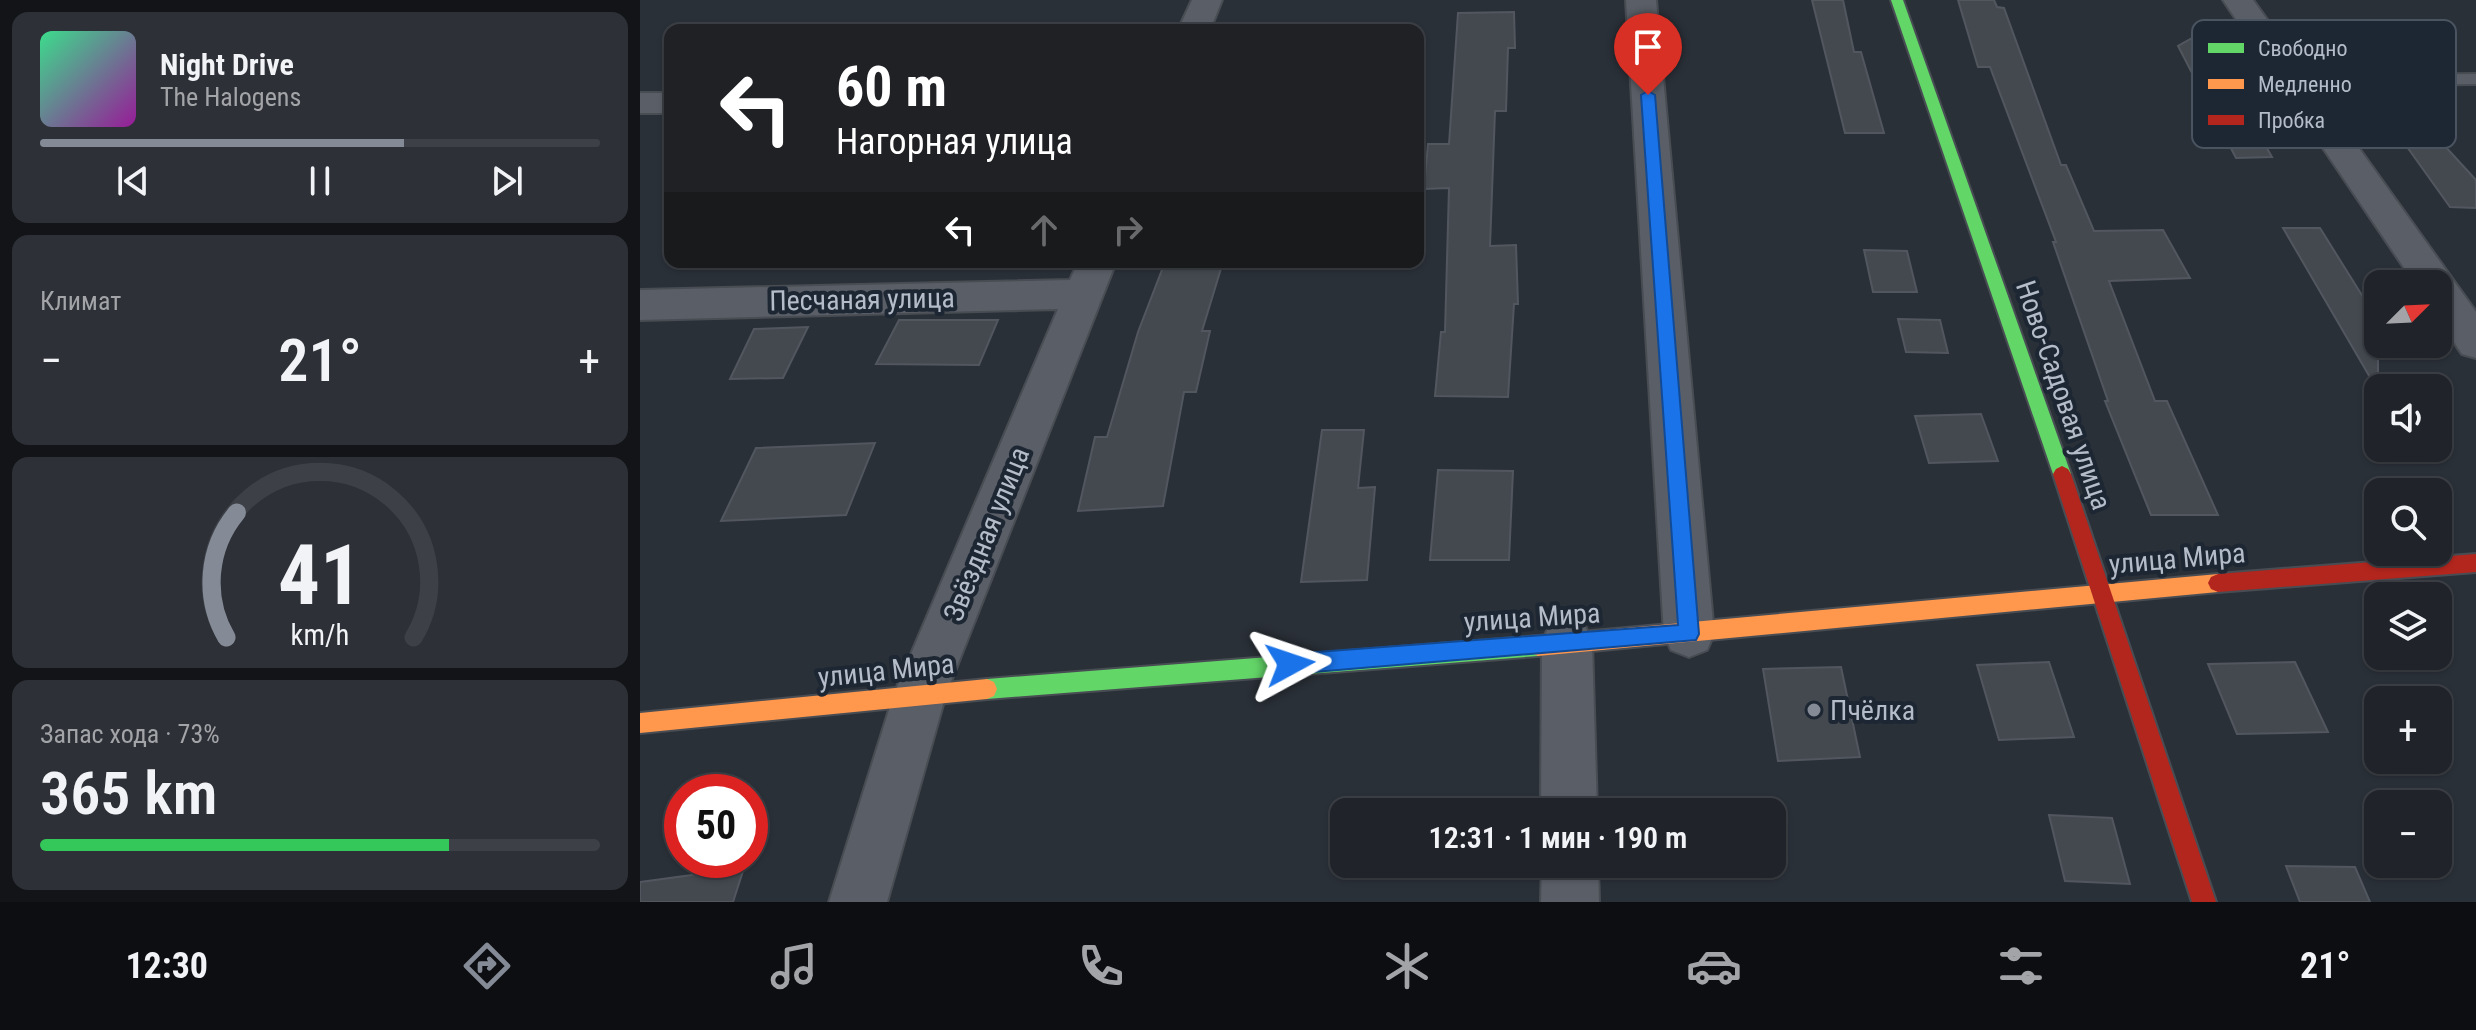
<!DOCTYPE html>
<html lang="ru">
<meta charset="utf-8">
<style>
:root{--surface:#20242a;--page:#2d3036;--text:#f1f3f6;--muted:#a2a4a8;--line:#3d4147;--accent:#848b96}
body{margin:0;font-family:"Roboto Condensed",sans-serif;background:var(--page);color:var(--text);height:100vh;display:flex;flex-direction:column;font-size:30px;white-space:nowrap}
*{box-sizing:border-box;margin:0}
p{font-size:26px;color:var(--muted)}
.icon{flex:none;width:44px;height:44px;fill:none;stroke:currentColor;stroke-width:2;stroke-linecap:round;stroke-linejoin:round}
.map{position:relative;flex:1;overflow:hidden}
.side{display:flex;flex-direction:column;gap:12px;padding:12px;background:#121417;width:640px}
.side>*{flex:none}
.guide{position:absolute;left:24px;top:24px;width:760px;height:244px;border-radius:16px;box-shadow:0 2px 6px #0004,0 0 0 2px var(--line);background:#202124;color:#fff;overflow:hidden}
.needle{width:52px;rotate:66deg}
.buttons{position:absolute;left:1724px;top:270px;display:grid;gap:16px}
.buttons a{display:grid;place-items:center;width:88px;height:88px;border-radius:16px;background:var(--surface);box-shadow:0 2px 6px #0004,0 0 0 2px var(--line);font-size:40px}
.speed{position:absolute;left:24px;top:774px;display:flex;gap:16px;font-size:40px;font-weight:700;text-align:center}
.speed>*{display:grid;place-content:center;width:104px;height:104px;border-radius:50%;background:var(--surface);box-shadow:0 2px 6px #0004,0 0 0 2px var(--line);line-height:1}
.speed .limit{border:12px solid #d22;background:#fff;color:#111}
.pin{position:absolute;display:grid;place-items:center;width:68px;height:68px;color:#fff;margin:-82px -34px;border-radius:50% 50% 50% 0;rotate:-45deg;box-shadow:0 0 8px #0007}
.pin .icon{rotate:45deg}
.me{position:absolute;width:88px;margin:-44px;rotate:85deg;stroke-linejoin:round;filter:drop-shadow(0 0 6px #0008)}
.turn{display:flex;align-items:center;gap:28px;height:168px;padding:0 40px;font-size:36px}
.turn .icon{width:104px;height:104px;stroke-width:2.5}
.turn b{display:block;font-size:56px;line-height:68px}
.lanes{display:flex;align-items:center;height:76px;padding:0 40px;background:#0003;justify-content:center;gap:40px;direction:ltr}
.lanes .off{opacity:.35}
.big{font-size:60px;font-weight:600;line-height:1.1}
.side .card{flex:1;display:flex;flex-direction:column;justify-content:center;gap:12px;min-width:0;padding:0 28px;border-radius:16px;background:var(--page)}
.side .dial{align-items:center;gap:0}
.dial svg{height:208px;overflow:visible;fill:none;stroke:var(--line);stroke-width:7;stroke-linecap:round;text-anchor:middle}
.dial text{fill:var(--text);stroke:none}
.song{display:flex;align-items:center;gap:24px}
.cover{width:96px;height:96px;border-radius:12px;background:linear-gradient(135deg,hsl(150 70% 55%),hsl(300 70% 35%))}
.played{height:8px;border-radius:4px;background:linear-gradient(90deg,var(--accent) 65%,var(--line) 65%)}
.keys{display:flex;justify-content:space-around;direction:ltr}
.heat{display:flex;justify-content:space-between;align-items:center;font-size:44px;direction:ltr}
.charge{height:12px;border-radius:6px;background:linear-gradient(90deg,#34c759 73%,var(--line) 0)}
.trip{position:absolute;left:690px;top:798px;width:456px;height:80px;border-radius:16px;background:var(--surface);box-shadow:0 2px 6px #0004,0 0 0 2px var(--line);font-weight:600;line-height:80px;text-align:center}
.dock{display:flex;height:128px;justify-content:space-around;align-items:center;background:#0d0e11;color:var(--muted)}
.dock .icon{width:56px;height:56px}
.dock .on{color:var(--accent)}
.dock b{font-size:36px;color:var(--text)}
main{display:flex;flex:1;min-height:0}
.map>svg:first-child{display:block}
.building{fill:#444950;stroke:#52575f;stroke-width:2}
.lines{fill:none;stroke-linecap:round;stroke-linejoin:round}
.lane-casing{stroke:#484c53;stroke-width:4}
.street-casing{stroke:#484c53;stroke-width:4}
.fast-casing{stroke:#484c53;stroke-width:4}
.slow-casing{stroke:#484c53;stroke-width:4}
.jam-casing{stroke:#484c53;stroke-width:4}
.lane{fill:#5a5e66;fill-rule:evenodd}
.street{fill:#5a5e66;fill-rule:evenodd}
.fast{fill:#63d668;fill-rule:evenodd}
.slow{fill:#ff974d;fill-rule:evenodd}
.jam{fill:#b3261e;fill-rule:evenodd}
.route{fill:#1a73e8;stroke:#114b97;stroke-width:2}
.poi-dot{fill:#848b96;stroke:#1d2633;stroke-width:3}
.labels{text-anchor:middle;stroke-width:8;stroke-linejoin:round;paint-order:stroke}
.street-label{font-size:28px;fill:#b4bcc9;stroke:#1d2633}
.poi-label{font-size:28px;fill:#b4bcc9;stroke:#1d2633;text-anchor:start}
.key{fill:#1d2633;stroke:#4a5360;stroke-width:2}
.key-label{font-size:22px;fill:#b4bcc9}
</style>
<main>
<section class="side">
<div class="card">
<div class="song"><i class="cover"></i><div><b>Night Drive</b><p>The Halogens</p></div></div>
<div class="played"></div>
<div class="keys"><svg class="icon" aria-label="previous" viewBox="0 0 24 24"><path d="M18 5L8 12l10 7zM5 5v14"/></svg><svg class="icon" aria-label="pause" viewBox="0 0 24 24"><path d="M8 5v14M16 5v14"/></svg><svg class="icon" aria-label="next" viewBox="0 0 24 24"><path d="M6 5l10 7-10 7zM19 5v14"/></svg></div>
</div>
<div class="card"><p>Климат</p>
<div class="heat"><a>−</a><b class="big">21°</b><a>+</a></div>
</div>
<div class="card dial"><svg viewBox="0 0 100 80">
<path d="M14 69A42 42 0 1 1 86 69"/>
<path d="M14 69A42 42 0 0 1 18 21" stroke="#848b96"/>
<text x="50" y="56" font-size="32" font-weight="700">41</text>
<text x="50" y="72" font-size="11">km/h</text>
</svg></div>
<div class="card"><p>Запас хода · 73%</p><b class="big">365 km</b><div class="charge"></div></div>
</section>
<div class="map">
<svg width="1836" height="902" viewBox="0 0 1836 902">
<rect width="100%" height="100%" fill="#2a3038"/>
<!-- building -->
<g class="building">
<polygon points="1172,0 1203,0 1214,52 1221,52 1244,133 1205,133"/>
<polygon points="1318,0 1354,0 1357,7 1364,8 1421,165 1426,165 1454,231 1523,230 1550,278 1469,281 1515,401 1527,401 1578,515 1511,515 1465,401 1468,401 1413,242 1416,242 1350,67 1338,67"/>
<polygon points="874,12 875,48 868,48 866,111 855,111 850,246 876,245 878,304 874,304 868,397 795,396 801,332 805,332 809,188 784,189 788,144 809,144 818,13"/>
<polygon points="1561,33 1632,157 1596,158 1538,46"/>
<polygon points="1730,88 1770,88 1796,120 1781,120 1836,180 1836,208 1810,207 1740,109 1744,106"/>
<polygon points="1643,228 1680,228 1738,321 1738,391"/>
<polygon points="1224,250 1267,251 1277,292 1233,292"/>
<polygon points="525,262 583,262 562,331 570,331 556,392 544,392 523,506 438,511 455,437 467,437 498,332"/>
<polygon points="1258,319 1300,320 1308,353 1266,352"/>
<polygon points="259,320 358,320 339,365 236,364"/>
<polygon points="168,327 143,378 90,379 114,329"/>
<polygon points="1341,414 1358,461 1289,463 1275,416"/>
<polygon points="682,430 724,430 718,488 735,487 727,580 661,582"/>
<polygon points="235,443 206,515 81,521 116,448"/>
<polygon points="798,470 873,471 869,560 790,560"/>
<polygon points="1409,662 1434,737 1359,740 1337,665"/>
<polygon points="1655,662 1688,732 1597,734 1568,664"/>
<polygon points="1201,667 1220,757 1138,761 1123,669"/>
<polygon points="1409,815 1472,818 1490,884 1425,881"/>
<polygon points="1646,866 1715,867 1730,902 1660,902"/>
<polygon points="104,868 93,902 0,902 0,882"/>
</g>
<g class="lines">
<defs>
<polygon id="lane" points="1836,74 1836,84 1655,86 1647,81 1655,76"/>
<g id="street">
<polygon points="552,0 582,0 570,30 538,30"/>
<polygon points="986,0 1016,0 1074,634 1067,650 1049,657 1031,650 1024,634"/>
<polygon points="1583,0 1613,0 1836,312 1836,358 1822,354 1798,319 1798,284 1775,284"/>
<rect x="0" y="93" width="30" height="20"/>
<polygon points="438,262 476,262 306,694 247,902 189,902 254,694 418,309 0,320 0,290 430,280"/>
<polygon points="927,619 945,626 952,642 957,812 901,812 902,642 909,626"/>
<polygon points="902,864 958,864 959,902 901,902"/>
</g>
<g id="fast">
<polygon points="1251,0 1263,0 1431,474 1428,479 1416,479 1413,474"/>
<polygon points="898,636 905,639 908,646 905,653 898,656 347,699 340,696 337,689 340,682 347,679"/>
</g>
<g id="slow">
<polygon points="1578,574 1585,577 1588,583 1585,589 1578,592 898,656 891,653 888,646 891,639 898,636"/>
<polygon points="347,679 354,682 357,689 354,696 347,699 0,733 0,713"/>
</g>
<g id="jam">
<polygon points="1422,466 1428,469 1431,474 1576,902 1552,902 1413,474 1416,469"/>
<polygon points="1836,554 1836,572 1578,592 1571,589 1568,583 1571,577 1578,574"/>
</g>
</defs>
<!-- lane casing -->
<use href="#lane" class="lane-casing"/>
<!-- street casing -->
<use href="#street" class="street-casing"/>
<!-- fast casing -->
<use href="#fast" class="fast-casing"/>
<!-- slow casing -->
<use href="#slow" class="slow-casing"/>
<!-- jam casing -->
<use href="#jam" class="jam-casing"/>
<!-- lane -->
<use href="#lane" class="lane"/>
<!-- street -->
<use href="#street" class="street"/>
<!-- fast -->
<use href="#fast" class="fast"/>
<!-- slow -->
<use href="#slow" class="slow"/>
<!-- jam -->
<use href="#jam" class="jam"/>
</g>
<!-- route -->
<polygon class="route" points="1008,91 1015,95 1059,634 1056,640 650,674 642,671 639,664 642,657 650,654 1038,625 1001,95"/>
<!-- markers -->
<circle class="poi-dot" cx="1174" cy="710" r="8"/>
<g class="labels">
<!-- street labels -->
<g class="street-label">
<text transform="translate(222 299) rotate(-1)" y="10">Песчаная улица</text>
<text transform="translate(1424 395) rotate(71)" y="10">Ново-Садовая улица</text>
<text transform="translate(346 534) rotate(-68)" y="10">Звёздная улица</text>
<text transform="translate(1537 558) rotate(-5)" y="10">улица Мира</text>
<text transform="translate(892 617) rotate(-4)" y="10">улица Мира</text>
<text transform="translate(246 670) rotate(-6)" y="10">улица Мира</text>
</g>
<!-- poi labels -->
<g class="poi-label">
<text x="1190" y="720">Пчёлка</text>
</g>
</g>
<!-- legend -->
<rect x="1552" y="20" width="264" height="128" rx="12" class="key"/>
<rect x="1568" y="43" width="36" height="10" fill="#63d668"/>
<rect x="1568" y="79" width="36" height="10" fill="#ff974d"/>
<rect x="1568" y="115" width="36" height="10" fill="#b3261e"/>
<g class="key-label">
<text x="1618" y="56">Свободно</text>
<text x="1618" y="92">Медленно</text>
<text x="1618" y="128">Пробка</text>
</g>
</svg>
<div class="buttons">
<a><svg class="needle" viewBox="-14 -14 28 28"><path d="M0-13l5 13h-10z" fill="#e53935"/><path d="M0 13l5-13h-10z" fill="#a2a4a8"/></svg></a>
<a><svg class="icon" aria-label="sound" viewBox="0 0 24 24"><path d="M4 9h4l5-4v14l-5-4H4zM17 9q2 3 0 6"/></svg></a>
<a><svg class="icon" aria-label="search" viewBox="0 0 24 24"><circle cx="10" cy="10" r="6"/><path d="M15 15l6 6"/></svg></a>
<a><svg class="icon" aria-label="layers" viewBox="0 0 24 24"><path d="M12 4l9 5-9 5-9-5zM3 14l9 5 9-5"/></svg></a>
<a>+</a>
<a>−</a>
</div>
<div class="speed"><div class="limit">50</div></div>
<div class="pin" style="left:1008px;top:95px;background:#d93025"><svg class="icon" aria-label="arrive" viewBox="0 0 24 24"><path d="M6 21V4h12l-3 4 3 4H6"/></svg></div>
<svg class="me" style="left:650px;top:664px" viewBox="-20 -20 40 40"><path d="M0-17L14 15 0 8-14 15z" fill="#1a73e8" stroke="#fff" stroke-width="4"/></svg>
<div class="trip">12:31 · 1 мин · 190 m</div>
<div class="guide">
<div class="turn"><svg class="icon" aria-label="left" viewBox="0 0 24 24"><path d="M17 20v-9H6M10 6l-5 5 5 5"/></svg><div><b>60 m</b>Нагорная улица</div></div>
<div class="lanes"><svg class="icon" aria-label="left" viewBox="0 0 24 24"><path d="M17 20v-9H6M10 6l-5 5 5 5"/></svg><svg class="icon off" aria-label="ahead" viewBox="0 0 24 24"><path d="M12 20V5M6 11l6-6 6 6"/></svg><svg class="icon off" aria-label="right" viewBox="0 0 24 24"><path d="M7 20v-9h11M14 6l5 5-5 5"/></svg></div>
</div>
</div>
</main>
<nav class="dock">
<b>12:30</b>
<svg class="icon on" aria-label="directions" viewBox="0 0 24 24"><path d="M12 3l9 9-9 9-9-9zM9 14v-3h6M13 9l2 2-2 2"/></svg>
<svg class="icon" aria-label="music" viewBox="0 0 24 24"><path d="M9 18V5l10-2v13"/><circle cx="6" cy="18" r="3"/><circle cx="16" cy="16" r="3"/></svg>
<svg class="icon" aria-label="phone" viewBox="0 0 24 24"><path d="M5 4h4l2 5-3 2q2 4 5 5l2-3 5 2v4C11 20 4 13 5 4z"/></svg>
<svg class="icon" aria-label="climate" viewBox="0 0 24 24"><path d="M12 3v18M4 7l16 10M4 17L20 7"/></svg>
<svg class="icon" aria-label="car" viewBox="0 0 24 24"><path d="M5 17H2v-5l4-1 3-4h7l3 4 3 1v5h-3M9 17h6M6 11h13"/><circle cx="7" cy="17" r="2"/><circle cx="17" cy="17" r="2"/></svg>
<svg class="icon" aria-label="filters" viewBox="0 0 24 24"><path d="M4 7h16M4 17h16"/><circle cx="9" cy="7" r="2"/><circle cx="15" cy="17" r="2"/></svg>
<b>21°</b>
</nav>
